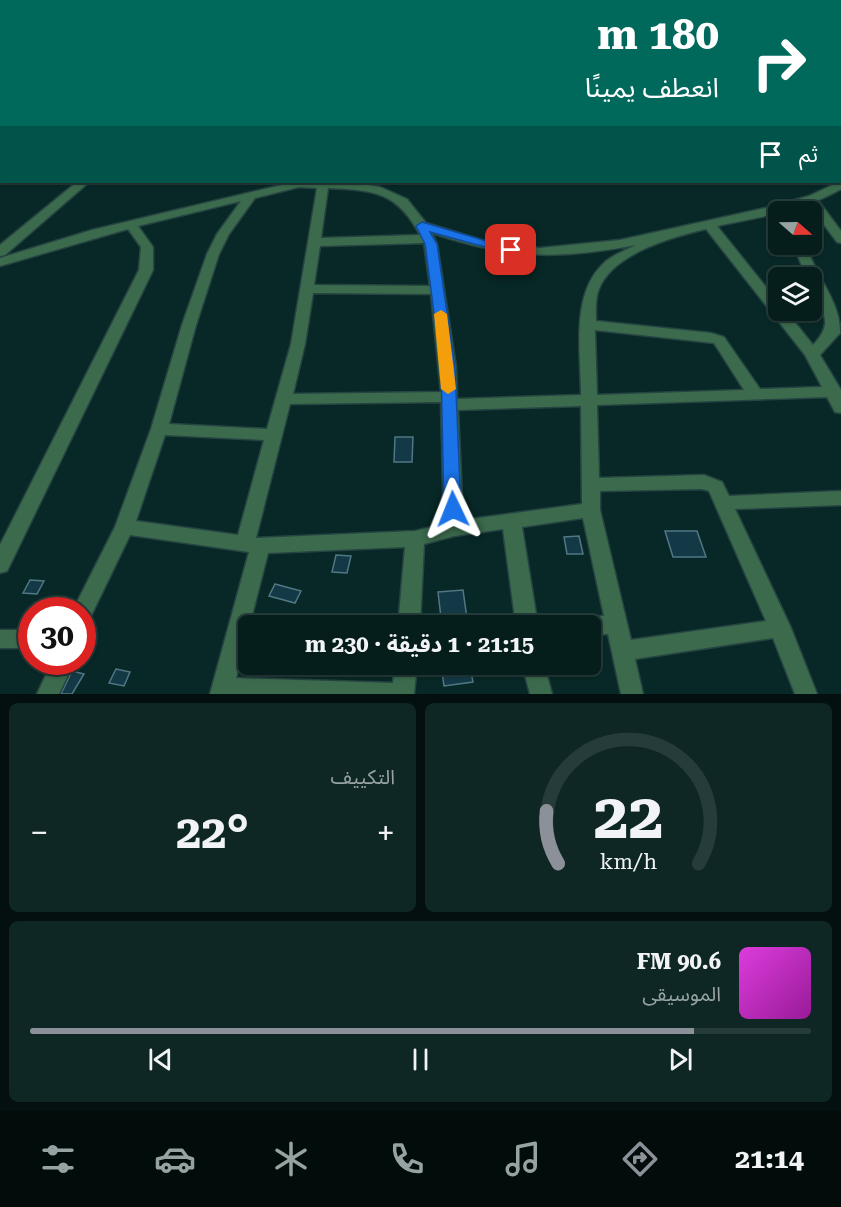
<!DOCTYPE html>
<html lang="ar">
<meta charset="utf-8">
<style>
:root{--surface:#051e1c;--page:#0e2725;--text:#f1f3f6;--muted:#97a2a3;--line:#263c3b;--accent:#8c9099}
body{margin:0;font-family:"Roboto Serif","Noto Sans Arabic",serif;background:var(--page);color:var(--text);direction:rtl;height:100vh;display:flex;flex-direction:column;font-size:22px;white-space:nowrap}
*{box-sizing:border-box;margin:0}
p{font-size:20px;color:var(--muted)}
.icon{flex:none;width:33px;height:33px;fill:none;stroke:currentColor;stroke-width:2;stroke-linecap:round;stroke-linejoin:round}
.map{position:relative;height:694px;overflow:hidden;direction:ltr}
.panel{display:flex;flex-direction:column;gap:9px;padding:9px;background:#03100f;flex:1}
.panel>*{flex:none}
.hud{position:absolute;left:0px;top:0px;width:842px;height:183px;box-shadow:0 2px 4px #0004,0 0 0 2px var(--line);direction:rtl;background:#00695c;color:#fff;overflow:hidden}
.needle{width:39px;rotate:110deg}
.controls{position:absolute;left:768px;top:201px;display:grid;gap:12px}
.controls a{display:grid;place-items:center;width:54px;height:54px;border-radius:9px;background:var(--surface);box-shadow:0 2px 4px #0004,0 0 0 2px var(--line);font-size:30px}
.speed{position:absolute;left:18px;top:597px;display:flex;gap:12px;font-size:30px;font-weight:700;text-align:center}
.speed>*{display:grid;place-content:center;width:78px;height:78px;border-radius:50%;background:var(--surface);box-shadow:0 2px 4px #0004,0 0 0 2px var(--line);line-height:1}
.speed .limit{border:9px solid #d22;background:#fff;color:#111}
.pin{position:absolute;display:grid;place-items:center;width:51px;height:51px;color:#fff;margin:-26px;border-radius:12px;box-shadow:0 3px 9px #0006}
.me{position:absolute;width:66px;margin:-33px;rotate:358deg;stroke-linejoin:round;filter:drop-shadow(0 0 4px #0008)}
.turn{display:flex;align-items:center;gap:21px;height:126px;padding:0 24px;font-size:27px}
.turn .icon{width:78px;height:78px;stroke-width:2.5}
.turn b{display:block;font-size:42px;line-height:51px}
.then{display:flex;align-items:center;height:57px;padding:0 24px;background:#0003;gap:12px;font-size:22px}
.big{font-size:45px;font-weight:700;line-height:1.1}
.panel .tile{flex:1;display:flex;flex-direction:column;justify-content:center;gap:9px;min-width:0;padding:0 21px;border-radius:9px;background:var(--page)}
.panel .dial{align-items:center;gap:0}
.dial svg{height:156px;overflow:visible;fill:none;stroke:var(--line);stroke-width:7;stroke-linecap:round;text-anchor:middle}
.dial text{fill:var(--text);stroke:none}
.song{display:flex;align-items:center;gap:18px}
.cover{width:72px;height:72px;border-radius:9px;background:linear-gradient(135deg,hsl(300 70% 55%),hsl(300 70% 35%))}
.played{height:6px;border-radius:3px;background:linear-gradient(90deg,var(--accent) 85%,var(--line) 85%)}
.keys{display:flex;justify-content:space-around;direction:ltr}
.heat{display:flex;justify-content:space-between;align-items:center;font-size:33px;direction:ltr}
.panel .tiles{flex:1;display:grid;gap:9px;grid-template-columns:1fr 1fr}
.tile:last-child{grid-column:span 2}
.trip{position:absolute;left:238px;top:615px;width:363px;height:60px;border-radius:9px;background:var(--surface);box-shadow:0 2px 4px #0004,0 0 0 2px var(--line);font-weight:700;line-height:60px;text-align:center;direction:rtl}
.menu{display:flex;height:96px;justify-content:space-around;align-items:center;background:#020c0b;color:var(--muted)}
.menu .icon{width:42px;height:42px}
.menu .active{color:var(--accent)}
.menu b{font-size:27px;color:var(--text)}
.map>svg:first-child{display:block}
.building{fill:#133946;stroke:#517784;stroke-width:1.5}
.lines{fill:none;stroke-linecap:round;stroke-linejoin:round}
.minor-casing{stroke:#254442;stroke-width:3}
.minor{fill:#3b6a4c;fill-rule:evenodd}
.route{fill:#1a73e8;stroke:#114b97;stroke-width:1.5}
.slow{fill:#f59e0b}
</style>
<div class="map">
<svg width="841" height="694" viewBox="0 0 841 694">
<rect width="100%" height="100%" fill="#072826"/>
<!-- building -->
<g class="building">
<polygon points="395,437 413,437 412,462 394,462"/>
<polygon points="665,531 697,531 706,557 673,557"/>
<polygon points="579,536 583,554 567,554 564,537"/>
<polygon points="336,555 351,556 347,573 332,572"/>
<polygon points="30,580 44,581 37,594 23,593"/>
<polygon points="275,584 301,591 295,603 269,596"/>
<polygon points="463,590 468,626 442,626 438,592"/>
<polygon points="470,667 473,682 444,686 442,672"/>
<polygon points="116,669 130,672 124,686 109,683"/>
<polygon points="72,671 84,674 72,694 61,694"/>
</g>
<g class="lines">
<defs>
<g id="minor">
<polygon points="244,0 252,0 243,2"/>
<polygon points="408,0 416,0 408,2"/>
<polygon points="524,0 543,2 524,2"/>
<rect x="556" y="0" width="8" height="2"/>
<polygon points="624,0 632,0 633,2 625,2"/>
<rect x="699" y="0" width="8" height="2"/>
<rect x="780" y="0" width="8" height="2"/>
<rect x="840" y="31" width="1" height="4"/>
<rect x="0" y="36" width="2" height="4"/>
<rect x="840" y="67" width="1" height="6"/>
<rect x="0" y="106" width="2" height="6"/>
<rect x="840" y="141" width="1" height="6"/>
<path d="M841,181v8c-38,22 -81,28 -124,37l61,76v8h7l28,35c28,-29 -1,-37 -1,-67l-6,-2 -13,-32h13c8,31 35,57 34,89l-20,22 21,35v23l-6,-1 -8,-15 -230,8 2,73 105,-3 18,7 7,14 112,-5v14l-106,4 56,119 26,66h-22l-22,-56 -138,21 8,35h-22l-13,-60 -17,1v-9h-27l3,-7 7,-2 30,-1 -21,-98 -61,9 16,99h-22l-13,-97 -49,7 -30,8 -4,82h-22l7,-79 -137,6 -32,125 157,5 2,-19h22l-3,30h-204l39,-142 -119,-17 -41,85 -7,3v-13h-9l42,-83 36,-98 31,-104 25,-71 10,-20 24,-33 -103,25 15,21v23l-143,295 -3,6 -7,2v-28l139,-275 2,-23 -13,-18 -128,37v-8l92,-28 202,-48h56l30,5 27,12 19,24 65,20 49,5 80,-8 150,-33 39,-11zM299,187l18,1 -26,156 -24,85 -98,-5 27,-99 23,-71 10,-20 26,-36zM328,188c47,2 69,4 92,47l-99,3zM706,229l99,126 17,32 -62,2 -36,-52 -13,-4 -115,-12c0,-10 -1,-23 3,-32 14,-36 74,-52 107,-60zM432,233c77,26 124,27 204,12 -10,5 -24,10 -32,18 -34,31 -23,90 -23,132l-124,4 -1,-32 -19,-123zM424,243l6,43 -116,-1 6,-39zM313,293l118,1 10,98 -148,2 12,-50zM595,330l119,13 30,47 -147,5zM441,402l3,122 -29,7 -159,7 34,-134zM581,406l1,98 -119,16 -5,-110zM165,435l99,5 -26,95 -102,-14zM702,489l7,2 57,130 -135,19 -31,-130v-19z"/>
<polygon points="77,182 89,182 5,255 0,256 0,245"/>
<polygon points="816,202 820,203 841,231 841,243 837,242 810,206"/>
<rect x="0" y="630" width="32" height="18"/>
<polygon points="52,662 74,662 59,694 37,694"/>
<polygon points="522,664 544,664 552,694 530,694"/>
</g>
</defs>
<!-- minor casing -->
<use href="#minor" class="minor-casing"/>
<!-- minor -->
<use href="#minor" class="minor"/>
</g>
<!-- route -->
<polygon class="route" points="422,222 517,250 511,254 430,232 437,244 455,367 461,509 459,513 447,513 444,509 441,367 425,244 416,226"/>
<!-- slow -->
<polygon class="slow" points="441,310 447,314 456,389 448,394 441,389 434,314"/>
</svg>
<div class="controls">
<a><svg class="needle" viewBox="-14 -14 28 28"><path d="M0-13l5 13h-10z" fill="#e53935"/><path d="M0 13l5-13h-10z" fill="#97a2a3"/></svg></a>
<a><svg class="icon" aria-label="layers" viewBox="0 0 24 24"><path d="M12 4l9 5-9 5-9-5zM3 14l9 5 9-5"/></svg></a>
</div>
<div class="speed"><div class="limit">30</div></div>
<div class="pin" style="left:511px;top:250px;background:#d93025"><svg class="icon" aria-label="arrive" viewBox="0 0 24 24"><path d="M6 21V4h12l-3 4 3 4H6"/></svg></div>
<svg class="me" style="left:453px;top:509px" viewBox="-20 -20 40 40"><path d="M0-17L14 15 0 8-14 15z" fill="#1a73e8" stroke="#fff" stroke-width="4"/></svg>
<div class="trip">21:15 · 1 دقيقة · 230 m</div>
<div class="hud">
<div class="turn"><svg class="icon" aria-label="right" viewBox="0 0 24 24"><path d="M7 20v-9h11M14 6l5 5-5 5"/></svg><div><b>180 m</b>انعطف يمينًا</div></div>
<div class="then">ثم<svg class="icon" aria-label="arrive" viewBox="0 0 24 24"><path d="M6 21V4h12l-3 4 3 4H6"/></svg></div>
</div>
</div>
<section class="panel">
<div class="tiles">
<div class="tile dial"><svg viewBox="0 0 100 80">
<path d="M14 69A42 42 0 1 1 86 69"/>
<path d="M14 69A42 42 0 0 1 8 42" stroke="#8c9099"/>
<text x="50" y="56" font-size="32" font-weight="700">22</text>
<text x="50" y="72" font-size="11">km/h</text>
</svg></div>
<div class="tile"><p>التكييف</p>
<div class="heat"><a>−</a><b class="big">22°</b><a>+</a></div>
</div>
<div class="tile">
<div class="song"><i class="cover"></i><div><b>90.6 FM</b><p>الموسيقى</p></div></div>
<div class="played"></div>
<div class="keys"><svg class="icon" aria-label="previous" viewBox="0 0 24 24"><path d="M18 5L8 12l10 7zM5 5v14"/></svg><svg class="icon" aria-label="pause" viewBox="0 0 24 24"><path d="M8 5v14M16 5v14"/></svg><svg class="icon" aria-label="next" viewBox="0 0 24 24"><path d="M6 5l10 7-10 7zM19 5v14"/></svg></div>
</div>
</div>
</section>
<nav class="menu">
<b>21:14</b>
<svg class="icon active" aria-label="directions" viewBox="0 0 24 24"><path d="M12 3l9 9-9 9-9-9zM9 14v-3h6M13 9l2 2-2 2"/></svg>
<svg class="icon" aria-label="music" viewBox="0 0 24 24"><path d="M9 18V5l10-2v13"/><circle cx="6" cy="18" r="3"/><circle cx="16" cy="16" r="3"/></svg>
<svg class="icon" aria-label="phone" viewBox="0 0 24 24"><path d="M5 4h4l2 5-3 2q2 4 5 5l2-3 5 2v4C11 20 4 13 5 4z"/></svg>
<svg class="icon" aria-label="climate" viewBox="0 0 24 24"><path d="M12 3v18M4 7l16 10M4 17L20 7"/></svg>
<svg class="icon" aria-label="car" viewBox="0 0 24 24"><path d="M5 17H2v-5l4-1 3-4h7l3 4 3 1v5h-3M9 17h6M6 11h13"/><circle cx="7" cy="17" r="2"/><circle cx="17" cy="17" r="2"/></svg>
<svg class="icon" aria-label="filters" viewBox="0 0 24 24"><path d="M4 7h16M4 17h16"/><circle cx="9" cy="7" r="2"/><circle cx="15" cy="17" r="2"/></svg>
</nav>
